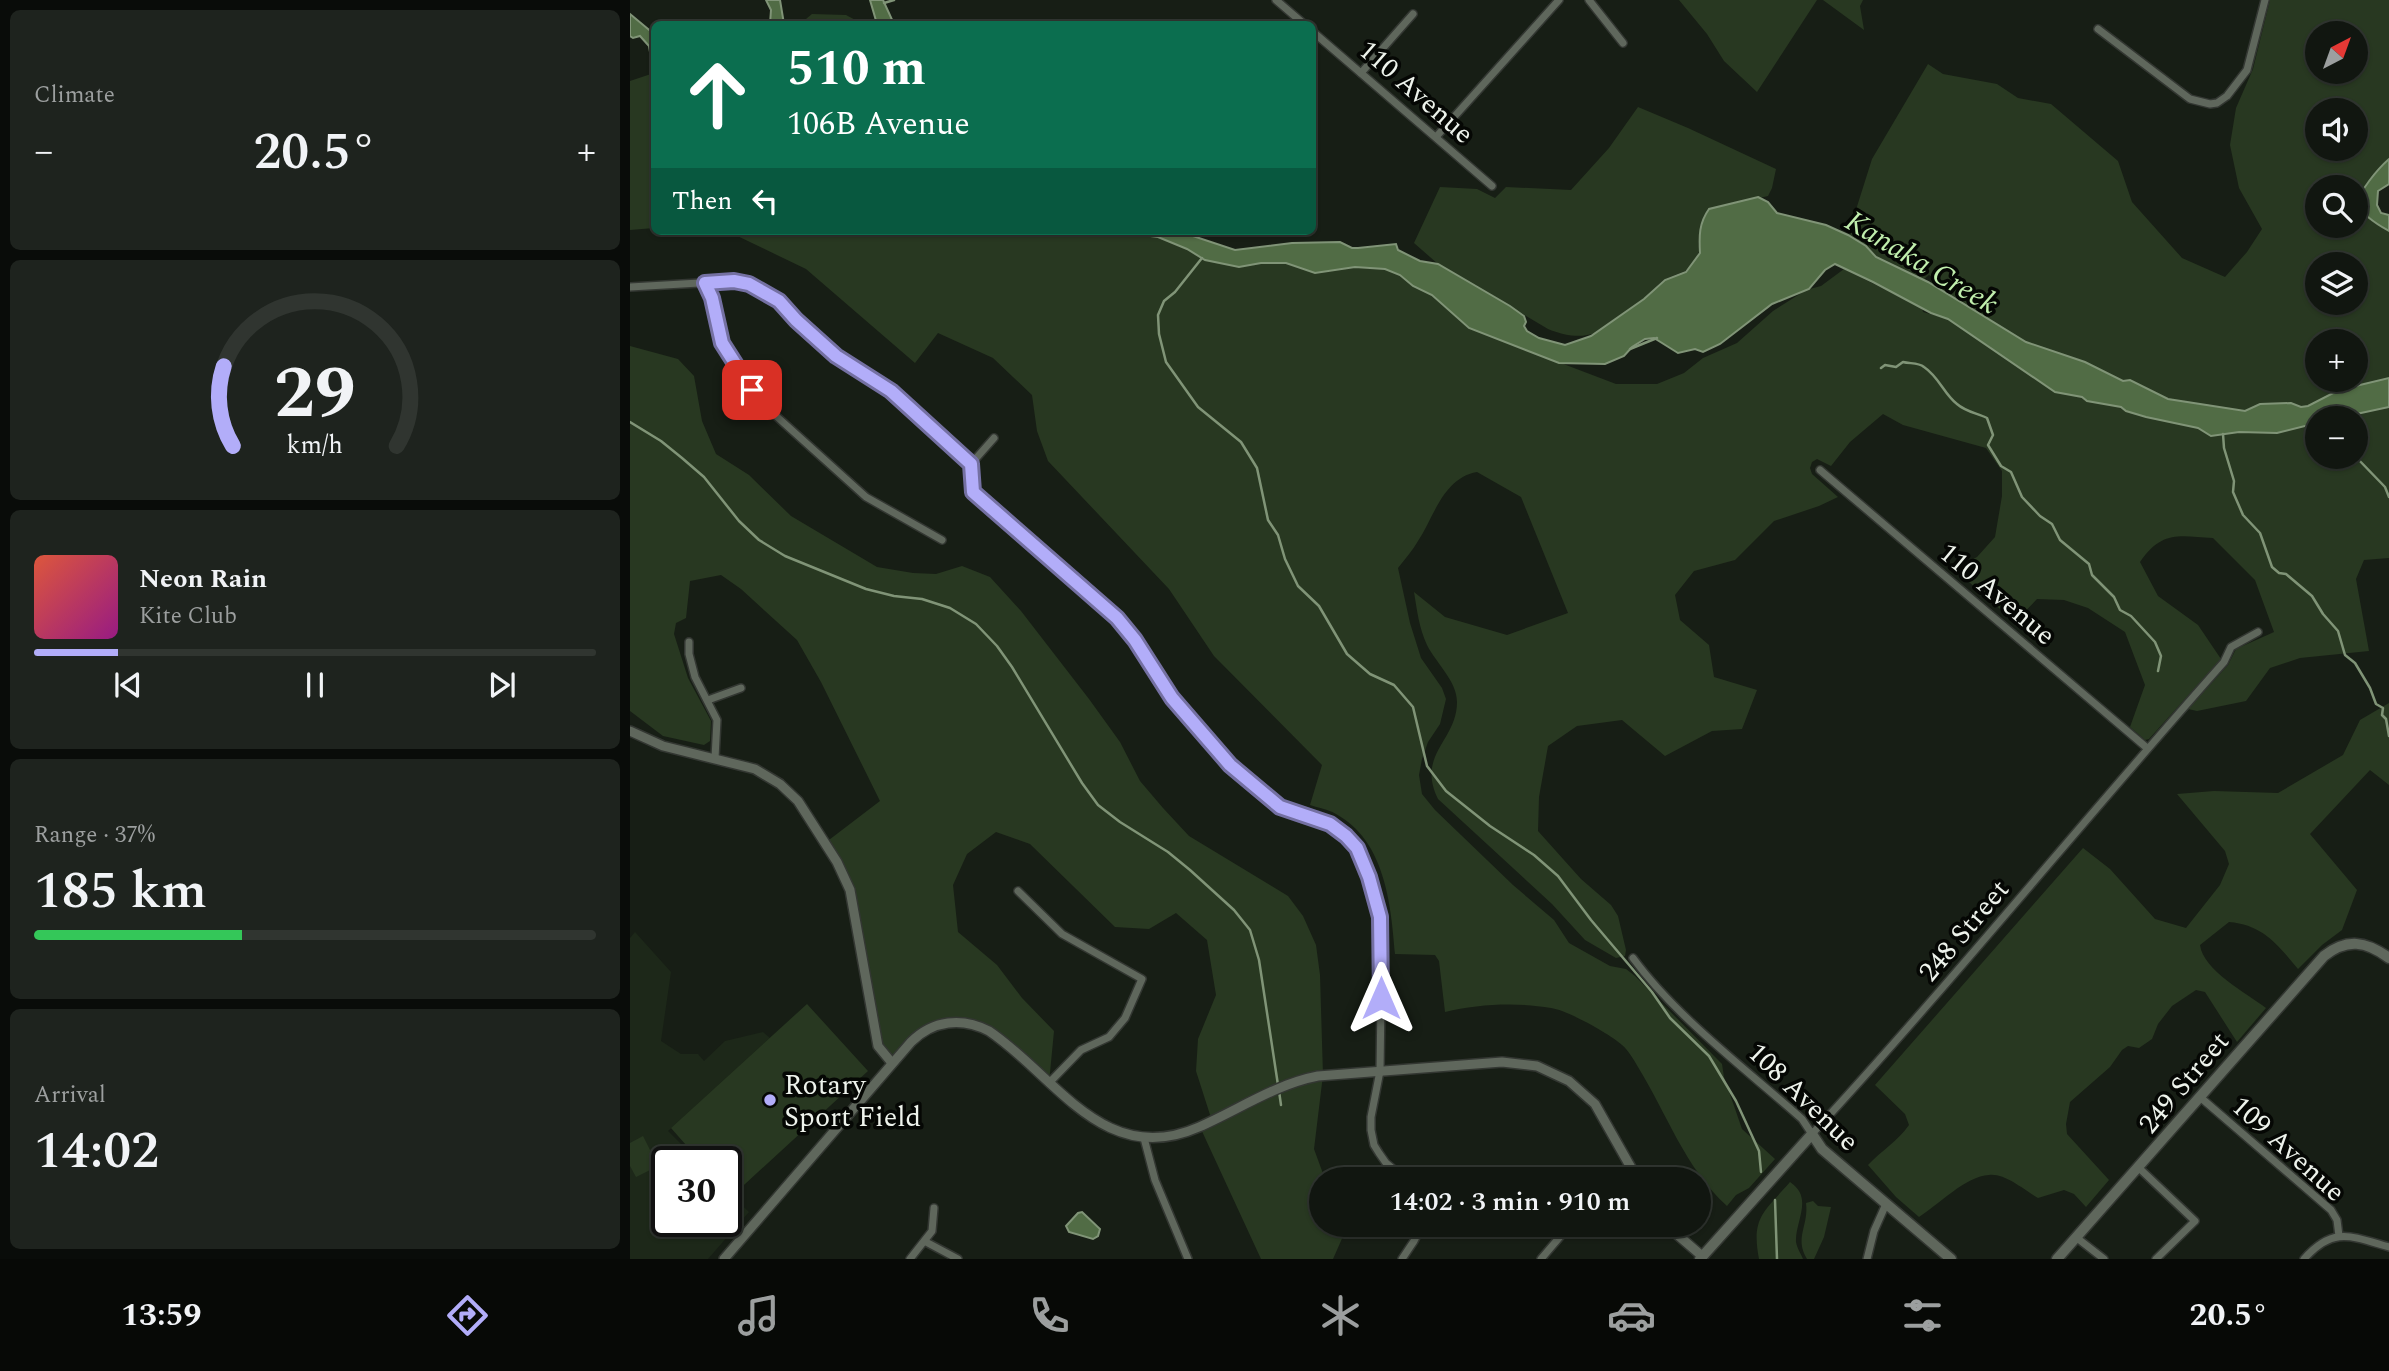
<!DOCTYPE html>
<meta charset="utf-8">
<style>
:root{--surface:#111610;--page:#1e231e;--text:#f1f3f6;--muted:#9c9f9f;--line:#303530;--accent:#b2adf9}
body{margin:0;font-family:Spectral,serif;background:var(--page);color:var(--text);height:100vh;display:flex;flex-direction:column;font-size:26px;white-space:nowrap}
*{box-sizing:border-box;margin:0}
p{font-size:23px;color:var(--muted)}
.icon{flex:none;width:38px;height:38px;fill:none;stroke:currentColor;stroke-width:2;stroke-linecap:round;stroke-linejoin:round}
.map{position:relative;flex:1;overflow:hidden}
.side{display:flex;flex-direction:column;gap:10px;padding:10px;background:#090c09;width:630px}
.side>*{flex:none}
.guide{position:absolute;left:21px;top:21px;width:665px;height:214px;border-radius:10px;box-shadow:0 2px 5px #0004,0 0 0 2px var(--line);background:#0b6e4f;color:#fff;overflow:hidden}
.needle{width:46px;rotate:41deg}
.buttons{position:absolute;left:1675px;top:21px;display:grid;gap:14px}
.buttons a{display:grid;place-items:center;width:63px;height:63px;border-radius:50%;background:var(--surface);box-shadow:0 2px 5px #0004,0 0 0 2px var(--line);font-size:35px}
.speed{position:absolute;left:21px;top:1146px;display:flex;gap:14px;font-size:35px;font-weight:700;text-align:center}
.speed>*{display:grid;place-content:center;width:91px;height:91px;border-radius:50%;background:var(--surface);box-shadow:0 2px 5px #0004,0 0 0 2px var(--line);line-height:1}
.speed .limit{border:4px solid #111;border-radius:10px;background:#fff;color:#111}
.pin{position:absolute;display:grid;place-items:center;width:60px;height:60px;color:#fff;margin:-30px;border-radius:14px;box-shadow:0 4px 10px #0006}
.me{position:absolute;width:77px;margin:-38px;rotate:0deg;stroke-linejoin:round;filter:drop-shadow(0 0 5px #0008)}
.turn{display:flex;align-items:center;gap:24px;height:147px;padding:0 21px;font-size:32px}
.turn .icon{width:91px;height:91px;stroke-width:2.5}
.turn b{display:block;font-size:49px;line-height:60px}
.then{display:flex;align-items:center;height:66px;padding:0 21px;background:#0003;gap:14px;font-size:26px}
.big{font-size:52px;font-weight:600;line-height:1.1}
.side .widget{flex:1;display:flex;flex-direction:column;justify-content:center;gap:10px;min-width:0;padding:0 24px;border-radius:10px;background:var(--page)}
.side .dial{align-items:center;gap:0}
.dial svg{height:182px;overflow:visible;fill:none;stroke:var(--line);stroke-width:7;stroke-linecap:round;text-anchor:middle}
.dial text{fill:var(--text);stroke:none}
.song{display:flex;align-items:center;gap:21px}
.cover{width:84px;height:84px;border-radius:10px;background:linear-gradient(135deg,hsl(10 70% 55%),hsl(310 70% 35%))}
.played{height:7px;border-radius:4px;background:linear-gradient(90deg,var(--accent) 15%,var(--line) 15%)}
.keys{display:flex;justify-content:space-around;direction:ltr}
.heat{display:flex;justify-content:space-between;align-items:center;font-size:38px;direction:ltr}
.charge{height:10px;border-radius:5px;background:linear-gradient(90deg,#34c759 37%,var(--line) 0)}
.trip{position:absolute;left:679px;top:1167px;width:402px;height:70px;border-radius:35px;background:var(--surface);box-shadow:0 2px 5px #0004,0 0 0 2px var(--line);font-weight:600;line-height:70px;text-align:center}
.menu{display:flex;height:112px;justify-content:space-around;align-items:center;background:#070906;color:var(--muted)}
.menu .icon{width:49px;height:49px}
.menu .active{color:var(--accent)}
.menu b{font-size:32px;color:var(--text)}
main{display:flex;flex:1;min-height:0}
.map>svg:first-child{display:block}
.built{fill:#1d2819}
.green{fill:#283821;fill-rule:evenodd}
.water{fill:#516c45;stroke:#809477;stroke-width:2}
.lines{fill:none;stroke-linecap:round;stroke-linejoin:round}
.stream{stroke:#809477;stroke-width:2.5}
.minor-casing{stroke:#333732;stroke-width:10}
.tertiary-casing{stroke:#333732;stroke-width:12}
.secondary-casing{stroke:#333732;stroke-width:13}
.minor{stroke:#5f675c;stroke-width:7}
.tertiary{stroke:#5f675c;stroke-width:9}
.secondary{stroke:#5f675c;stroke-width:10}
.route-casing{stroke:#7470a2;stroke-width:18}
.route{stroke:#b2adf9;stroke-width:12}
.poi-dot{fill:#b2adf9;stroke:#050704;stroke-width:2.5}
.labels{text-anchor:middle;stroke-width:7;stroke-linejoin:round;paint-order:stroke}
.street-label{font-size:28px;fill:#eef3ec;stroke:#050704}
.poi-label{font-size:28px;fill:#eef3ec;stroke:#050704;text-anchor:start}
.water-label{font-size:30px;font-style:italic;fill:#c0eead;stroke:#050704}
</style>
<main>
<section class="side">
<div class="widget"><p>Climate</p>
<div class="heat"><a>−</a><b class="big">20.5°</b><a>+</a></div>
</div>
<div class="widget dial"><svg viewBox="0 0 100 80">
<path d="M14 69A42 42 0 1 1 86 69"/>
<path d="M14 69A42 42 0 0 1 10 34" stroke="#b2adf9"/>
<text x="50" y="56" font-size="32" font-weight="700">29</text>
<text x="50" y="72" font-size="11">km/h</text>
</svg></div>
<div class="widget">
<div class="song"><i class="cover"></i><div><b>Neon Rain</b><p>Kite Club</p></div></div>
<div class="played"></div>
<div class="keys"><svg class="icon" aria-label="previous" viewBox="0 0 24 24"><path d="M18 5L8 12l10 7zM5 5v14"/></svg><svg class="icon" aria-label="pause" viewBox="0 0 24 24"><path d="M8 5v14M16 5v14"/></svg><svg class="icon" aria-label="next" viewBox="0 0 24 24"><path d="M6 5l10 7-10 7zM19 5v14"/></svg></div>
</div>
<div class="widget"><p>Range · 37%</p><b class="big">185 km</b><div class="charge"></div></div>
<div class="widget"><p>Arrival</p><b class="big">14:02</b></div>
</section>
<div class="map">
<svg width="1759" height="1259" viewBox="0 0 1759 1259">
<rect width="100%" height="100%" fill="#171e15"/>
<!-- built -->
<polygon class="built" points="5,932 41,972 31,1041 51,1054 68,1054 74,1061 95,1041 133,1032 140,1038 38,1131 69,1162 37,1162 37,1222 96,1222 96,1190 119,1212 78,1259 0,1259 0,938"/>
<!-- green -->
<g class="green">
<polygon points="1049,0 1187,0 1127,92 1094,61 1077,34"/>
<polygon points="1193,0 1233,0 1230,6 1234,30"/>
<path d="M1640,0h119v158c-8,8 -34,36 -30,47 4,10 21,21 30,26v147l-50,12 -31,16 -7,1 -10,-4 -31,1 -15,7 -77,-12 -38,-19 -7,1 -38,-19 -59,-20 -95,-58 1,-7 -3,-2 -6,5 -5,-2 -42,-21 -10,-11 -18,-11 24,-76 56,-95 15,10 54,10 21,14 33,6 67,57 14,41 50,56 43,19 22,-25 15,-23 -23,-41 -9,-43 6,-37 17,-39zM1687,33h39v39h-39zM1687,110h39v39h-39zM1687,187h39v39h-39zM1687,264h39v39h-39zM1687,341h39v39h-39z"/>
<polygon points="182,14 216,15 233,24 170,24"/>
<polygon points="24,73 24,228 0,230 0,81"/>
<path d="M1008,107l50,21 88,41 -4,19 -4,8 -59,13c-3,9 -10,21 -10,31 -1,9 2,12 -3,21 -9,13 -20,12 -32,19 -7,5 -13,13 -20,19 -34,28 -52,48 -96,30l-110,-65 -24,-21 26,-56 37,2 18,9 11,-11 65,3 38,-42z"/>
<path d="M97,231h391l13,4 27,2 29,12 18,11 34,7 22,-4h25l29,10 40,-6 30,2 15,6 13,11 19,9 37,33 147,56h41l27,-11 19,-15 34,-15 36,-32 33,-21 15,-4 23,-17 78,39 1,4 25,7 107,73 27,5 5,4 34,6 5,4 20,6 52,11 13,7 28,-3 38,1 40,-10v34h39v-39h-29l62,-11v151l-25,2 -8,19 13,72 -69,7 -30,10 -24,33 -49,10 -9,-2 40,-44 8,-16 38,-17 -19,-52 -42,-42c-34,-2 -51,-8 -73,24l18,34 40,29 23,34 -72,80 -4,1 -15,-13 15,-42 -20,-53 -37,-24 -24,-8 -27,-1 -22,23 -61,-53 23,-12 18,-20 7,-41v-25l-16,-23 -83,-23 -20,-11 -33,28 -19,24 -14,-7 -5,3 -2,6 2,6 26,23 -19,9 -45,15 -39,39 -41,11 -19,24 5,25 29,25 5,32 43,13 -15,39 -30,2 -47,25 -43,-36 -45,6 -29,20 -9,51 -1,34 43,48 30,26 7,11 8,34 -1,6 -9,2 -31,-18 -33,-36 -114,-105c-22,-45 19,-58 19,-97 0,-21 -21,-39 -30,-57 -8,-17 -10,-35 -13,-53l31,25 62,18 61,-22 -47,-116 -44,-25c-34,6 -43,45 -59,69 -5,9 -13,18 -20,27l12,55 11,35 21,30 4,11 -6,25 -12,18 -6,17 -3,16 3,19 13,16 78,75 41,35 15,23 41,23 16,3 9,7 87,88 2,13 18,52 33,30 -26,29 -13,7 -9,11c-42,-38 -60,-92 -89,-139 -4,-7 -10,-17 -16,-22 -12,-11 -55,-35 -71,-37 -34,-6 -73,-4 -106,4l-6,-51 -4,-6 -40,-1c-4,-50 -10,-113 -59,-140 -8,-5 -18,-6 -26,-9l12,-40 -108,-109 -45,-67 -121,-128 -11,-30 -5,-36 -39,-37 -55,-25 -23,30 -109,-94z"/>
<polygon points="0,346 48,359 64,376 72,421 86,454 119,475 161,516 247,567 283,573 306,574 332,566 360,577 391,611 459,699 490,742 510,781 533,808 559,836 658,896 673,916 686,945 690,975 693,1075 684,1149 695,1179 691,1180 691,1225 718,1225 703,1259 631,1259 570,1127 582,1121 566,1071 568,1039 586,995 577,940 546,913 519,929 485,927 400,844 366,832 337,854 323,885 328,932 367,965 392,998 424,1031 419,1083 352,1027 304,1026 262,1063 249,1050 225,913 195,843 250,801 191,682 167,640 111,589 91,575 60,581 56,618 46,623 44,634 58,678 81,721 80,741 74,745 33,736 0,711"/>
<path d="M1759,703v82l-19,-15 -60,64 47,56 -15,40 -20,15 -24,24c-21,-25 -35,-44 -69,-47l-29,23c3,25 46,48 66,63l-29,34 -32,-50 -9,-2 -24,16 -14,18 -6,15 -13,9 -11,-2 -6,4 -12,17 -40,35 -4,22 1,10 42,46 -23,27 -12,-13 -10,-4 -26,8c-14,-8 -33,-25 -49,-23 -23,1 -51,30 -70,42l-23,-20 -28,-32c13,-14 30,-24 41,-40l-4,-11 -30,-29 208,-237 27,21 45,50 31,9 34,-43 9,-21 -4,-13 -48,-57 37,-3 64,2 65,-38 17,-35z"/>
<polygon points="177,1004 238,1071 102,1196 96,1189 96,1162 71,1162 41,1128"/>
<polygon points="13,1136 28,1166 6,1177 0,1166 0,1143"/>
<path d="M1160,1182c24,16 5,39 6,60 1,6 5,12 7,17h-44c-8,-42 5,-47 31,-77z"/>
<path d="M1183,1201l5,5 13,1 -7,30 -10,22h-7c-13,-22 2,-33 -1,-56z"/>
</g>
<!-- water -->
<g class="water">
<polygon points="136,0 150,0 154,24 140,24 141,10"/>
<polygon points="240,0 253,0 264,24 247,24"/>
<polygon points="0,14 24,34 24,54 20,52 19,46 10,36 3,38 0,36"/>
<path d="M1759,159v25l-11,7 -1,14 4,8 8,2v16c-9,-5 -27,-16 -30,-26 -4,-11 22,-39 30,-46z"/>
<path d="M1128,197l10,5 9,11 49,12 22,10 18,11 10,11 52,25 98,60 59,20 38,19 7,-1 38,19 77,12 15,-7 31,-1 10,4 7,-1 31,-16 50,-12v29l-42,9 -30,2v5l-40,10 -38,-1 -28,4 -13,-8 -52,-11 -20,-6 -5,-4 -34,-6 -5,-4 -27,-5 -107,-73 -17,-6 -58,-31 -38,-18 -10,6 -16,19 -37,15 -52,40 -17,8 -8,-3 -17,4 -24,-15 -9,1 -13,8 -8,9 -19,8 -46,-1 -90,-35 -37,-33 -19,-9 -13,-11 -15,-6 -30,-2 -40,6 -29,-10h-25l-22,4 -34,-7 -18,-11 -29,-12 -45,-6h65l57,19 57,-7 48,-1 12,6h6l38,-4 2,6 22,11 18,3 72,42 14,10 2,6 -2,4 3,5 12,7 26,7 26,-9 53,-37 21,-19 21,-8 14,-19c-1,-17 -1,-30 9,-44z"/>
<polygon points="452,1212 470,1229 468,1236 463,1239 439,1232 436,1226 448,1213"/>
</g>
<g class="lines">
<!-- stream -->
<g class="stream">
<polyline points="254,3 264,0"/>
<polyline points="572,258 545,292 534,301 528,315 529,334 536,362 568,407 611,442 627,468 638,520 648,535 655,559 668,586 689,606 717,654 740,674 764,685 783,707 797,766 816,791 860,826 904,855 928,876 961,920 1022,992 1040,1018 1079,1056 1106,1101 1129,1151 1131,1172"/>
<polyline points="1000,349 1027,338"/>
<path d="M1251,368l4,-3 11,2 7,-5c7,2 15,0 21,5 15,10 20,27 33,37 9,8 20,9 30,14l6,17 -5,10 13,21 10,6 11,25 18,19 12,8 8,16 29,24 3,11 22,22 6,13 11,6 24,26 6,14 -3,15"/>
<polyline points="0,422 31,441 52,458 74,477 109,521 129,540 155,556 236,589 264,596 292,599 320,608 346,624 367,646 382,667 452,783 468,805 490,822 538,852 560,870 604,910 620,930 629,960 648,1085"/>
<polyline points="1593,434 1594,448 1604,481 1603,492 1613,515 1630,533 1642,567 1649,573 1656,574 1682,596 1693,614 1708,631 1715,655 1725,663 1740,688 1746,704 1753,708 1752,715 1756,719 1759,736"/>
<polyline points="1726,457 1755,487 1759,497"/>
<polyline points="649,1091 651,1105"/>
<polyline points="1145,1200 1147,1259"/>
</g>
<defs>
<g id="minor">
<polyline points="646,0 674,24"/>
<polyline points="959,0 993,43"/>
<polyline points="1468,29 1560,99 1580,104 1587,103 1597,96 1617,70 1635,0"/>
<polyline points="682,31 862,186"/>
<polyline points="731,73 783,14"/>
<polyline points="806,137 929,0"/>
<polyline points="75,283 82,298 92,343 135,406 236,497 312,540"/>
<polyline points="0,287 104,281 127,287 149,301 166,320 206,356 260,391 341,464"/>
<polyline points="364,438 341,464 343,492 487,618 505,640 542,698 600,765 650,807 693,820 711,831 731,855 747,903 752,932 750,1071 741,1117 741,1130 744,1145 749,1153 756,1163 776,1180"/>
<polyline points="1190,470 1517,748"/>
<polyline points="59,642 59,654 65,677 87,720 85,758"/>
<polyline points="78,700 111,688"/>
<polyline points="388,891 432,934 512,979 495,1018 479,1037 451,1050 419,1083"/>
<path d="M1003,958c43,59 114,112 169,161l10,15c142,-154 273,-316 412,-472l7,-15 27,-15"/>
<polyline points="1570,1097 1701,1210 1707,1220 1709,1236"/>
<polyline points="514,1138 525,1180 558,1259"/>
<polyline points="1509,1168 1565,1221 1526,1259"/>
<polyline points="1447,1238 1474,1259"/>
<polyline points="296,1242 328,1259"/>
<polyline points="280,1259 302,1231 304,1208"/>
<polyline points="772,1259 784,1241 792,1225"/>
<polyline points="911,1259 940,1225"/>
<polyline points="1237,1259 1244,1231 1256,1204"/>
<path d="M1674,1259c29,-33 47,-23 85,-12"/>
</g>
<g id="tertiary">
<polyline points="0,731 33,746 125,769 150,784 168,801 207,862 220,890 248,1046 262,1063"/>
<polyline points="1036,1225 1072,1256"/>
<path d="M94,1259l187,-217c22,-22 51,-25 78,-11 67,45 115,138 210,96 39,-17 77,-43 119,-51l184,-14 35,4 32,15 26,23 43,76"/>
</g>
<g id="secondary">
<polyline points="1070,1259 1182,1134 1192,1149 1321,1259"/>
<path d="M1427,1259l267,-303c23,-18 42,-15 65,2"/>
</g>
</defs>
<!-- minor casing -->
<use href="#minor" class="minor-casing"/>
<!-- tertiary casing -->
<use href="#tertiary" class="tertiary-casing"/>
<!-- secondary casing -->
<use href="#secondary" class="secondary-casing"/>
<!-- minor -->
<use href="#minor" class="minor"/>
<!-- tertiary -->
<use href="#tertiary" class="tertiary"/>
<!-- secondary -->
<use href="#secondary" class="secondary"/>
</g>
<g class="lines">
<defs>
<polyline id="route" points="122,390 92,343 82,298 75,283 104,281 119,284 149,301 166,320 206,356 261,391 341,464 343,492 487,618 505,640 542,698 600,765 650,807 700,824 716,836 727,848 739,877 750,917 751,998"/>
</defs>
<!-- route casing -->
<use href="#route" class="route-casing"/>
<!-- route -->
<use href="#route" class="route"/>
</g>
<!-- markers -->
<circle class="poi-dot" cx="140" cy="1100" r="7"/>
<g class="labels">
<!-- street labels -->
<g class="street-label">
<text transform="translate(787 91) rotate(41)" y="10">110 Avenue</text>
<text transform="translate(1368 593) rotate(40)" y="10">110 Avenue</text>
<text transform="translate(1333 930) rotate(-50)" y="10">248 Street</text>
<text transform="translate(1553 1082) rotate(-50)" y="10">249 Street</text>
<text transform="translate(1174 1096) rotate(44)" y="10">108 Avenue</text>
<text transform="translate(1659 1148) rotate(42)" y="10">109 Avenue</text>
</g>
<!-- poi labels -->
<g class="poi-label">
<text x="154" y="1094">Rotary<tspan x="154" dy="32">Sport Field</tspan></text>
</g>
<!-- water labels -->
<g class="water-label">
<text transform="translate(1292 262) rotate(31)" y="10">Kanaka Creek</text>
</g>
</g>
</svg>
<div class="buttons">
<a><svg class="needle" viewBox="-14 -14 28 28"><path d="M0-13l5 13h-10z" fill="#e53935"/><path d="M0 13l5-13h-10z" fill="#9c9f9f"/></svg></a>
<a><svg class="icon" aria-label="sound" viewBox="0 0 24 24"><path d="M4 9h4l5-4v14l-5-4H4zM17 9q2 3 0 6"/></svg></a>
<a><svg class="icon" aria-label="search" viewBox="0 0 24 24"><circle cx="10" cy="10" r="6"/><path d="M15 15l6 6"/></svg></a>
<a><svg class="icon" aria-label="layers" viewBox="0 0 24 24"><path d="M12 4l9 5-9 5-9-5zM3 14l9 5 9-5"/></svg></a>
<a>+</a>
<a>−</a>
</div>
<div class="speed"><div class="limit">30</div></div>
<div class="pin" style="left:122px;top:390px;background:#d93025"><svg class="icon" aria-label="arrive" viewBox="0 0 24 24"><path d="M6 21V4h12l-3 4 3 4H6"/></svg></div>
<svg class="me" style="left:751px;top:998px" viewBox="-20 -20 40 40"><path d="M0-17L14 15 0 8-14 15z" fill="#b2adf9" stroke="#fff" stroke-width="4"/></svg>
<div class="trip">14:02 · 3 min · 910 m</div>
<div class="guide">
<div class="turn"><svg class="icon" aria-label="ahead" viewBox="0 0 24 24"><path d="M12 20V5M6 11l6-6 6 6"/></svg><div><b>510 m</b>106B Avenue</div></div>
<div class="then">Then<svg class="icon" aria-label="left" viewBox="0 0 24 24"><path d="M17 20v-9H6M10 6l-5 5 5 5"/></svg></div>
</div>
</div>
</main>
<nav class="menu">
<b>13:59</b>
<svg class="icon active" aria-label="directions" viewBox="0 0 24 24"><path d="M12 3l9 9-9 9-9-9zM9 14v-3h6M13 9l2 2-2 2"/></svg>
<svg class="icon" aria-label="music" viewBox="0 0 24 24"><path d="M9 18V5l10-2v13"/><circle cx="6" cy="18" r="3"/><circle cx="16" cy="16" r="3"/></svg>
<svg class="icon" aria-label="phone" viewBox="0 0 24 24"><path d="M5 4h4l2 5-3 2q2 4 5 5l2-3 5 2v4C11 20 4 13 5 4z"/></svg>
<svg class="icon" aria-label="climate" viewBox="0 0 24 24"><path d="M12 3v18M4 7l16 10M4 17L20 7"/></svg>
<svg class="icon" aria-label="car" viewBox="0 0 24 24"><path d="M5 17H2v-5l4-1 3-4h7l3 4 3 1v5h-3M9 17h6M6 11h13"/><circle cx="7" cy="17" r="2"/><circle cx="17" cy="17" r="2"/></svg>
<svg class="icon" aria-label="filters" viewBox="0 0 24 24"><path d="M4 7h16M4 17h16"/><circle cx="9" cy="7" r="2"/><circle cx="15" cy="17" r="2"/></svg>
<b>20.5°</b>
</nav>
